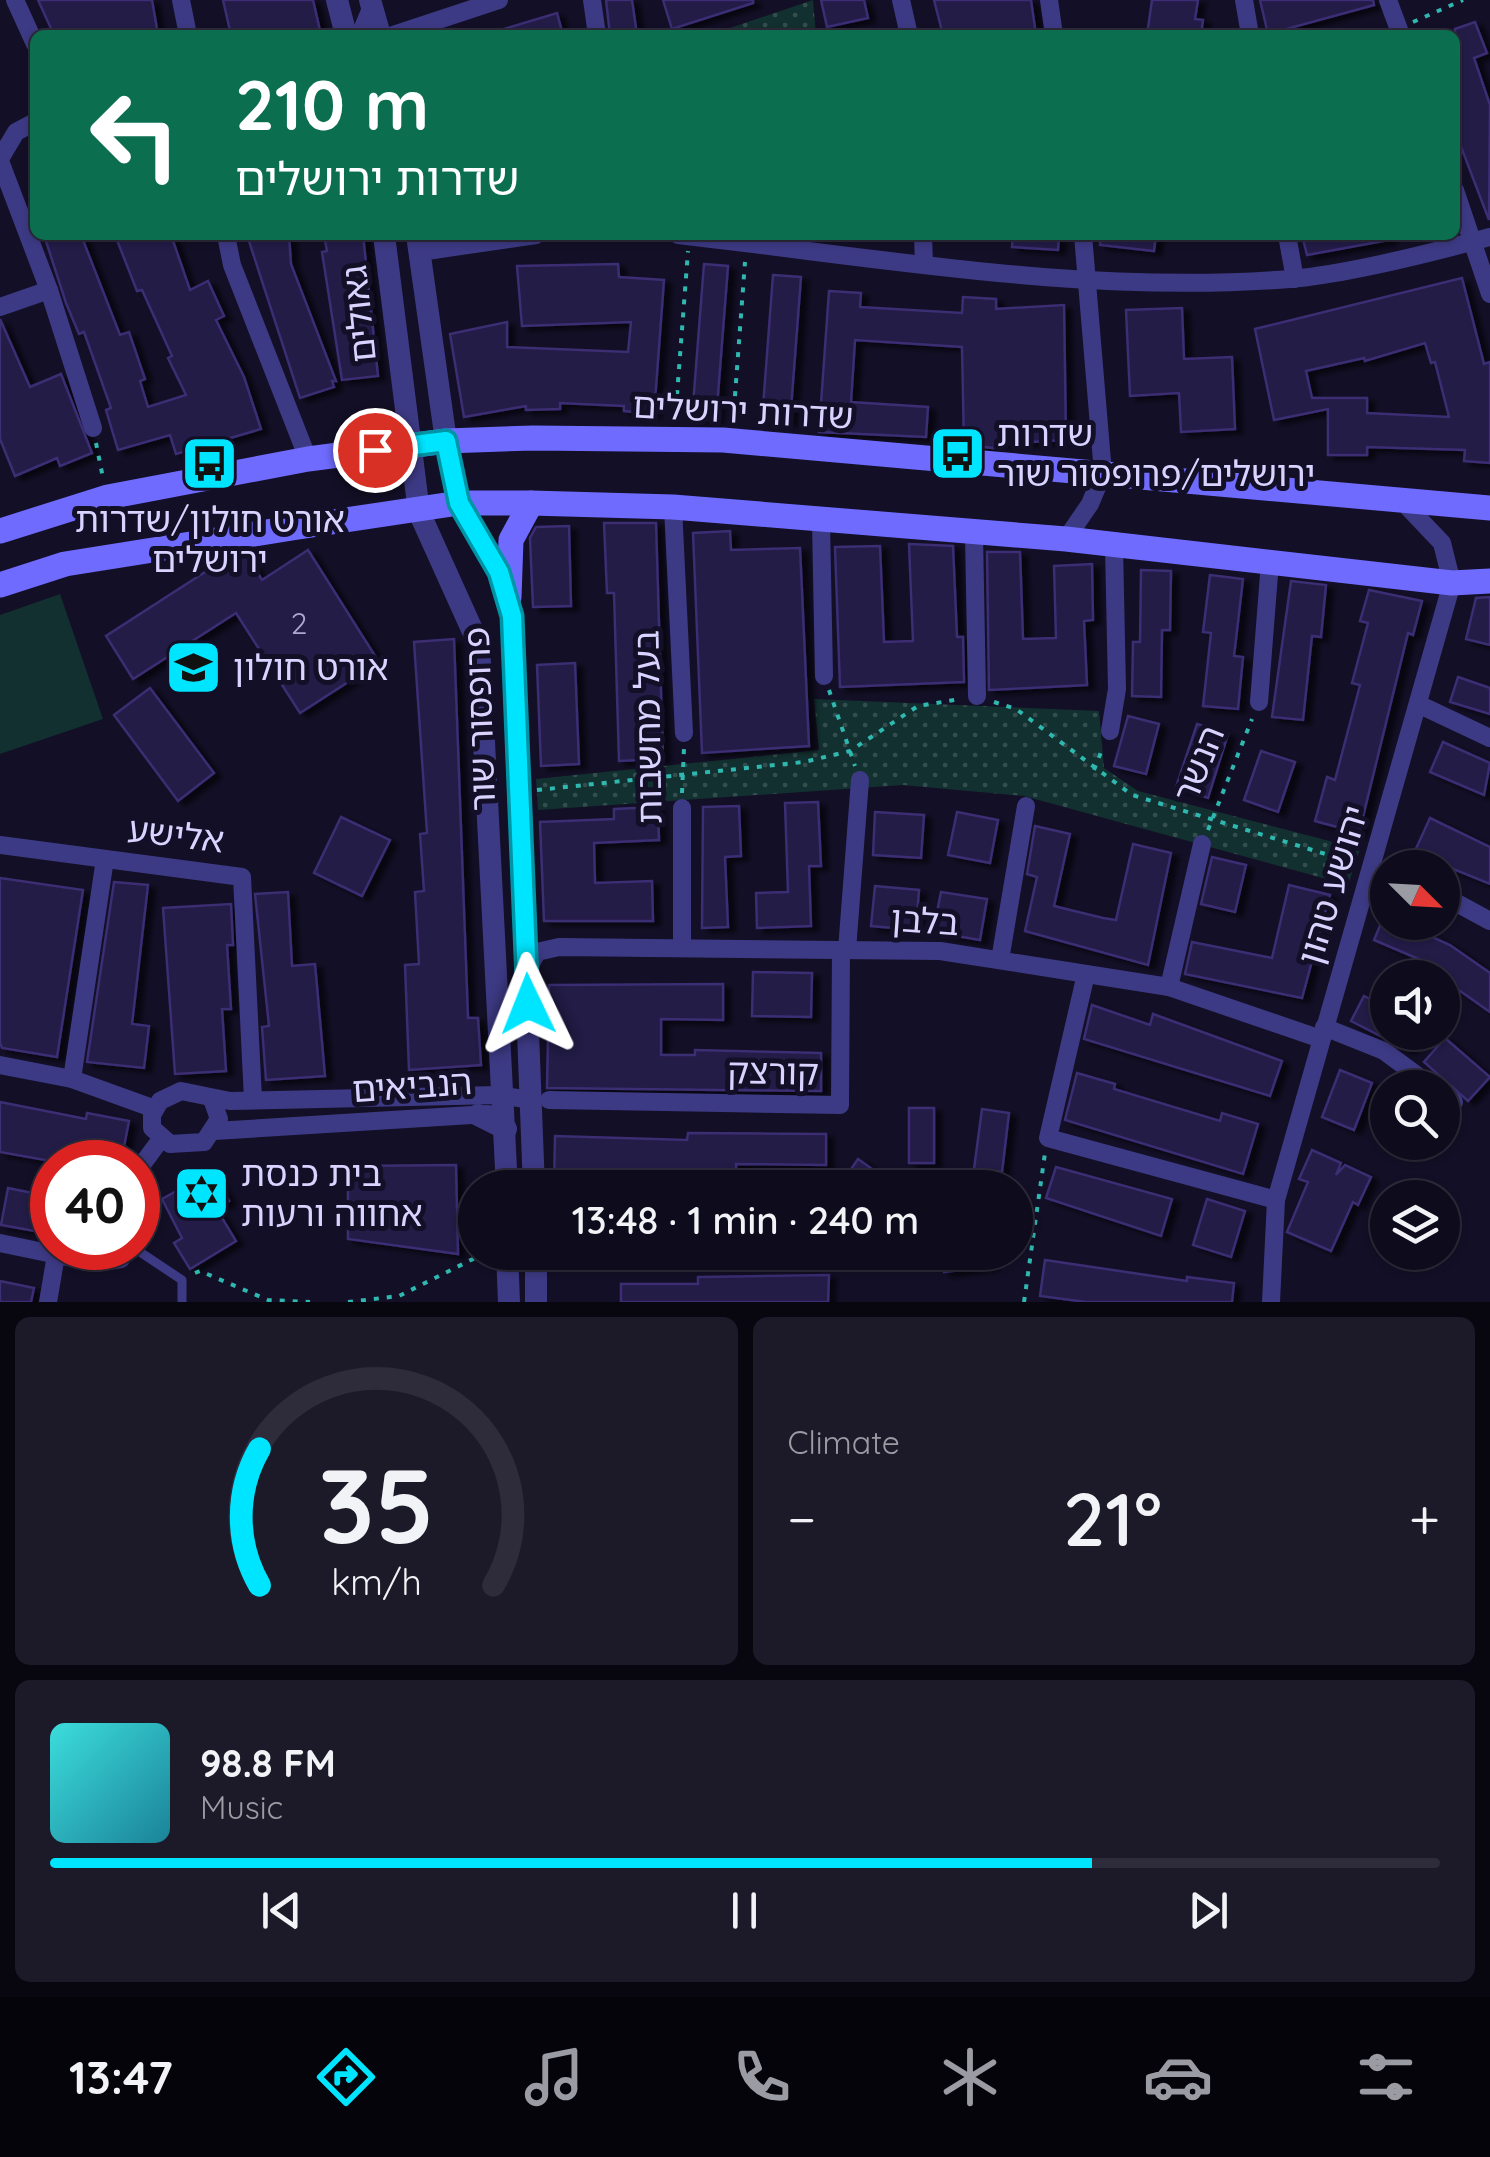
<!DOCTYPE html>
<meta charset="utf-8">
<style>
:root{--surface:#0e0b1c;--page:#1c1929;--text:#f1f3f6;--muted:#9b9ba3;--line:#2e2b3b;--accent:#00e5ff}
body{margin:0;font-family:Quicksand,"Noto Sans Hebrew",sans-serif;background:var(--page);color:var(--text);height:100vh;display:flex;flex-direction:column;font-size:38px;white-space:nowrap}
*{box-sizing:border-box;margin:0}
p{font-size:32px;color:var(--muted)}
.icon{flex:none;width:55px;height:55px;fill:none;stroke:currentColor;stroke-width:2;stroke-linecap:round;stroke-linejoin:round}
.map{position:relative;height:1302px;overflow:hidden}
.panel{display:flex;flex-direction:column;gap:15px;padding:15px;background:#08060f;flex:1}
.panel>*{flex:none}
.guide{position:absolute;left:30px;top:30px;width:1430px;height:210px;border-radius:15px;box-shadow:0 2px 8px #0004,0 0 0 2px var(--line);background:#0b6e4f;color:#fff;overflow:hidden}
.needle{width:65px;rotate:114deg}
.fabs{position:absolute;left:1370px;top:850px;display:grid;gap:20px}
.fabs a{display:grid;place-items:center;width:90px;height:90px;border-radius:50%;background:var(--surface);box-shadow:0 2px 8px #0004,0 0 0 2px var(--line);font-size:50px}
.speed{position:absolute;left:30px;top:1140px;display:flex;gap:20px;font-size:50px;font-weight:700;text-align:center}
.speed>*{display:grid;place-content:center;width:130px;height:130px;border-radius:50%;background:var(--surface);box-shadow:0 2px 8px #0004,0 0 0 2px var(--line);line-height:1}
.speed .limit{border:15px solid #d22;background:#fff;color:#111}
.pin{position:absolute;display:grid;place-items:center;width:85px;height:85px;color:#fff;margin:-42px;border:5px solid #fff;border-radius:50%;box-shadow:0 2px 10px #0007}
.me{position:absolute;width:110px;margin:-55px;rotate:358deg;stroke-linejoin:round;filter:drop-shadow(0 0 8px #0008)}
.turn{display:flex;align-items:center;gap:35px;height:210px;padding:0 40px;font-size:45px}
.turn .icon{width:130px;height:130px;stroke-width:2.5}
.turn b{display:block;font-size:70px;line-height:85px}
.big{font-size:75px;font-weight:600;line-height:1.1}
.panel .tile{flex:1;display:flex;flex-direction:column;justify-content:center;gap:15px;min-width:0;padding:0 35px;border-radius:15px;background:var(--page)}
.panel .dial{align-items:center;gap:0}
.dial svg{height:260px;overflow:visible;fill:none;stroke:var(--line);stroke-width:7;stroke-linecap:round;text-anchor:middle}
.dial text{fill:var(--text);stroke:none}
.song{display:flex;align-items:center;gap:30px}
.cover{width:120px;height:120px;border-radius:15px;background:linear-gradient(135deg,hsl(180 70% 55%),hsl(190 70% 35%))}
.played{height:10px;border-radius:5px;background:linear-gradient(90deg,var(--accent) 75%,var(--line) 75%)}
.keys{display:flex;justify-content:space-around;direction:ltr}
.heat{display:flex;justify-content:space-between;align-items:center;font-size:55px;direction:ltr}
.panel .tiles{flex:1;display:grid;gap:15px;grid-template-columns:1fr 1fr}
.tile:last-child{grid-column:span 2}
.trip{position:absolute;left:458px;top:1170px;width:575px;height:100px;border-radius:50px;background:var(--surface);box-shadow:0 2px 8px #0004,0 0 0 2px var(--line);font-weight:600;line-height:100px;text-align:center}
.menu{display:flex;height:160px;justify-content:space-around;align-items:center;background:#06040b;color:var(--muted)}
.menu .icon{width:70px;height:70px}
.menu .current{color:var(--accent)}
.menu b{font-size:45px;color:var(--text)}
.map>svg:first-child{display:block}
.grass{fill:url(#grass-dots)}
.pitch{fill:#12302f}
.building{fill:#241b47;stroke:#3b2d73;stroke-width:2.5;fill-rule:evenodd;filter:url(#shadow)}
.lines{fill:none;stroke-linecap:round;stroke-linejoin:round}
.path{stroke:#2fb8b0;stroke-width:4;stroke-dasharray:5 8;stroke-linecap:butt}
.service{stroke:#3d3a85;stroke-width:9}
.minor{stroke:#3d3a85;stroke-width:18}
.tertiary{stroke:#3d3a85;stroke-width:22}
.secondary{stroke:#6f6bff;stroke-width:25}
.route-casing{stroke:#0095a6;stroke-width:25}
.route{stroke:#00e5ff;stroke-width:18}
.labels{text-anchor:middle;stroke-width:10;stroke-linejoin:round;paint-order:stroke}
.number-label{font-size:30px;fill:#aca6d1}
.street-label{font-size:35px;fill:#d9d4ff;stroke:#130f26}
.poi-label{font-size:35px;fill:#d9d4ff;stroke:#130f26;text-anchor:start}
</style>
<div class="map">
<svg width="1490" height="1302" viewBox="0 0 1490 1302">
<defs>
<pattern id="grass-dots" width="8" height="8" patternUnits="userSpaceOnUse" patternTransform="scale(2.5)"><rect width="8" height="8" fill="#12302f"/><path d="M2 2h.1M6 6h.1" fill="none" stroke="#344d4e" stroke-width="1.8" stroke-linecap="round"/></pattern>
<filter id="shadow"><feDropShadow dx="7" dy="4" stdDeviation="2.5" flood-color="#0009"/></filter>
</defs>
<rect width="100%" height="100%" fill="#130f26"/>
<!-- grass -->
<g class="grass">
<polygon points="813,0 816,35 709,35"/>
<polygon points="814,699 1099,711 1104,768 1138,791 1360,849 1348,885 1024,796 903,785 538,810 536,779 819,750"/>
</g>
<!-- pitch -->
<polygon class="pitch" points="60,594 103,719 0,754 0,615"/>
<!-- building -->
<g class="building">
<polygon points="38,0 152,0 158,35 54,35"/>
<polygon points="223,0 313,0 321,35 231,35"/>
<polygon points="606,0 632,0 637,35 610,35"/>
<polygon points="663,0 753,0 753,3 672,29"/>
<polygon points="821,0 864,0 868,18 827,27"/>
<polygon points="934,0 1031,0 1036,35 943,35"/>
<polygon points="1152,0 1198,0 1195,19 1203,20 1201,35 1147,35"/>
<polygon points="1260,0 1373,0 1374,5 1268,34"/>
<polygon points="557,13 563,35 498,35 497,31"/>
<polygon points="1475,22 1487,53 1474,58 1490,105 1489,220 1455,131 1455,29"/>
<polygon points="44,235 81,235 120,335 129,332 145,379 140,381 148,407 186,395 168,358 172,356 142,290 137,291 115,235 171,235 190,290 208,281 224,316 216,320 244,377 261,429 176,454 170,435 118,450 106,410 111,408 84,332 79,334 66,303"/>
<polygon points="247,235 289,235 291,264 336,381 332,381 334,387 300,398"/>
<polygon points="324,235 363,235 378,376 342,380 322,252 327,251"/>
<polygon points="1013,235 1059,235 1058,250 1012,247"/>
<polygon points="1101,235 1156,235 1154,251 1100,245"/>
<polygon points="1302,235 1389,235 1389,240 1307,255"/>
<polygon points="618,264 619,277 664,280 654,414 624,411 624,406 560,403 560,409 526,410 526,406 464,417 450,334 507,322 507,347 628,352 631,322 522,326 517,266"/>
<polygon points="704,264 728,266 716,420 692,418"/>
<polygon points="773,275 801,277 790,422 762,420"/>
<path d="M1462,278l22,86 6,-2v101l-26,-2 1,-11 -98,-3v8h-39v-46l-54,11 -19,-91zM1425,343l6,20 4,-1 14,55 -82,-4v-15h-55l-6,-27 58,-13 1,3z"/>
<polygon points="829,291 861,293 860,307 962,313 963,297 996,299 996,309 1064,305 1066,440 994,444 994,448 964,445 962,347 855,340 851,402 928,407 926,437 819,432"/>
<polygon points="1182,308 1184,359 1232,357 1235,429 1181,432 1179,393 1130,396 1126,310"/>
<polygon points="0,319 30,387 61,374 92,453 60,466 57,458 15,476 0,439"/>
<polygon points="604,523 656,523 663,759 619,761 614,593 607,593"/>
<polygon points="569,526 571,606 533,607 530,538 536,527"/>
<polygon points="730,531 731,550 800,548 809,746 702,753 693,533"/>
<polygon points="909,544 953,546 957,637 963,637 964,682 840,687 835,547 880,546 884,642 913,641"/>
<polygon points="308,550 379,662 300,713 236,613 133,679 106,636 233,554 245,552 262,580"/>
<polygon points="987,552 1020,552 1023,639 1056,638 1054,566 1092,564 1093,620 1084,621 1087,685 989,690"/>
<polygon points="1141,570 1171,571 1170,630 1162,630 1161,697 1132,696 1133,642 1140,642"/>
<polygon points="1210,575 1243,579 1234,656 1243,657 1238,709 1203,706 1211,633 1203,632"/>
<polygon points="1291,581 1326,585 1321,637 1312,636 1303,720 1272,717"/>
<polygon points="1369,590 1422,601 1413,635 1408,633 1359,833 1315,821 1327,777 1335,780 1360,685 1352,683 1368,623 1360,621"/>
<polygon points="1490,597 1490,645 1466,639 1476,598"/>
<polygon points="454,639 468,1018 478,1018 481,1065 409,1070 405,965 419,964 415,892 424,891 420,834 427,833 414,642"/>
<polygon points="575,663 579,764 541,766 537,665"/>
<polygon points="1458,677 1490,688 1490,714 1450,702"/>
<polygon points="150,688 214,773 178,801 114,715"/>
<polygon points="1128,716 1159,724 1146,774 1114,766"/>
<polygon points="1197,724 1228,734 1208,798 1176,787"/>
<polygon points="1443,742 1490,763 1484,795 1430,772"/>
<polygon points="1261,751 1295,762 1278,812 1244,800"/>
<polygon points="818,802 821,866 809,866 811,926 757,928 756,893 788,892 785,803"/>
<polygon points="739,806 741,856 725,857 728,927 702,928 703,807"/>
<polygon points="658,807 659,840 594,843 595,883 652,881 653,921 544,921 540,822 614,819 614,809"/>
<polygon points="875,812 924,815 921,858 873,855"/>
<polygon points="957,812 998,820 990,863 948,855"/>
<polygon points="341,817 390,840 362,896 314,873"/>
<polygon points="1430,818 1490,847 1490,884 1414,853"/>
<polygon points="1035,826 1070,834 1054,906 1103,918 1116,920 1133,844 1171,853 1148,965 1025,931 1037,877 1027,874"/>
<polygon points="1212,857 1246,865 1235,912 1201,904"/>
<polygon points="0,878 83,890 57,1057 2,1048 0,1043"/>
<polygon points="114,882 148,885 132,1024 149,1026 144,1068 87,1062"/>
<polygon points="1289,885 1330,895 1302,998 1185,974 1192,942 1272,958"/>
<polygon points="875,886 919,890 916,930 871,926"/>
<polygon points="288,892 292,966 315,964 325,1076 266,1080 262,1027 269,1026 255,894"/>
<polygon points="941,892 987,899 980,940 933,932"/>
<polygon points="231,904 233,945 227,945 231,1009 222,1009 226,1071 175,1074 163,908"/>
<polygon points="1384,916 1388,922 1399,922 1450,945 1490,973 1490,1012 1436,974 1440,968 1374,940"/>
<polygon points="753,972 812,973 811,1017 752,1016"/>
<polygon points="723,984 723,1020 661,1019 661,1055 695,1055 695,1050 821,1053 821,1091 547,1088 549,985"/>
<polygon points="1364,996 1388,1008 1388,1032 1417,1032 1408,1050 1351,1021"/>
<polygon points="1092,1005 1150,1025 1153,1014 1282,1061 1270,1096 1084,1039"/>
<polygon points="1445,1038 1490,1077 1468,1101 1424,1062"/>
<polygon points="1340,1070 1372,1083 1354,1130 1322,1117"/>
<polygon points="1077,1073 1115,1084 1114,1089 1220,1121 1222,1113 1258,1124 1243,1174 1065,1120"/>
<polygon points="0,1102 86,1119 87,1113 129,1121 121,1162 59,1159 56,1162 0,1152"/>
<rect x="909" y="1108" width="25" height="55"/>
<polygon points="982,1109 1009,1113 1002,1172 974,1169"/>
<polygon points="688,1133 826,1134 826,1165 736,1164 736,1177 601,1173 601,1188 554,1188 555,1136 687,1140"/>
<polygon points="1312,1150 1341,1163 1336,1175 1345,1165 1371,1177 1358,1205 1353,1202 1331,1251 1287,1232 1308,1182 1299,1179"/>
<polygon points="858,1159 882,1176 875,1188 865,1188 847,1175"/>
<polygon points="456,1165 458,1254 348,1239 348,1166"/>
<polygon points="1056,1167 1172,1199 1161,1236 1046,1198"/>
<polygon points="213,1171 229,1201 216,1208 236,1241 190,1269 174,1243 182,1238 162,1199"/>
<polygon points="8,1188 52,1197 46,1233 1,1225"/>
<polygon points="1207,1199 1245,1211 1231,1257 1193,1245"/>
<polygon points="942,1252 989,1252 991,1266 944,1272"/>
<polygon points="1045,1260 1187,1281 1187,1277 1234,1283 1232,1302 1086,1302 1040,1296"/>
<polygon points="829,1275 828,1302 621,1302 621,1284 698,1284 698,1277"/>
<polygon points="0,1281 34,1288 31,1302 0,1302"/>
</g>
<g class="lines">
<!-- path -->
<g class="path">
<polyline points="1413,22 1463,0"/>
<polyline points="675,421 688,251"/>
<polyline points="733,422 745,262"/>
<polyline points="96,443 103,478"/>
<polyline points="829,690 855,766"/>
<polyline points="994,702 1016,709 1132,795 1355,863"/>
<polyline points="1094,770 1103,747"/>
<polyline points="537,790 804,762 850,751 918,706 960,699"/>
<polyline points="682,793 684,748"/>
<polyline points="1208,830 1252,719"/>
<polyline points="195,1273 200,1271 268,1300 310,1302"/>
<polyline points="348,1302 399,1296 487,1252"/>
<polyline points="1024,1302 1045,1153"/>
</g>
<!-- service -->
<polyline class="service" points="134,1248 182,1280 182,1302"/>
<!-- minor -->
<g class="minor">
<polyline points="15,0 35,44"/>
<polyline points="181,0 188,35"/>
<polyline points="592,0 597,35"/>
<polyline points="901,0 909,35"/>
<polyline points="1049,0 1054,35"/>
<polyline points="1244,0 1250,35"/>
<polyline points="1388,0 1401,35"/>
<polyline points="360,35 372,6"/>
<polyline points="393,35 499,0"/>
<polyline points="0,159 16,132 35,122"/>
<polyline points="0,161 49,290 93,428"/>
<polyline points="1455,190 1490,294"/>
<polyline points="226,235 232,265 308,459"/>
<path d="M678,235c203,23 407,60 612,44 60,-5 141,-26 200,-42"/>
<polyline points="923,235 924,264"/>
<polyline points="1287,235 1295,279"/>
<polyline points="420,252 536,235"/>
<polyline points="0,307 49,290"/>
<polyline points="673,507 684,733"/>
<polyline points="821,522 824,676"/>
<polyline points="974,534 977,696"/>
<polyline points="1066,539 1090,504 1103,473 1083,235"/>
<polyline points="1259,702 1270,562"/>
<polyline points="1420,705 1490,738"/>
<polyline points="1110,731 1117,689 1114,545"/>
<polyline points="682,808 682,947"/>
<polyline points="0,845 242,877 253,1099"/>
<polyline points="1442,895 1490,921"/>
<polyline points="847,950 860,780"/>
<polyline points="1000,960 1026,806"/>
<polyline points="527,971 537,952 559,947 940,951 1169,987 1321,1039"/>
<polyline points="1086,974 1048,1138 1276,1200"/>
<polyline points="1169,987 1202,844"/>
<polyline points="1324,1027 1384,1051 1434,1088"/>
<polyline points="0,1065 72,1079 155,1109"/>
<polyline points="72,1079 105,859"/>
<polyline points="1442,1093 1454,1102"/>
<polyline points="212,1099 219,1119 204,1142 170,1144 152,1128 152,1115 160,1101 181,1091 230,1101 498,1095 531,1100"/>
<polyline points="549,1100 840,1105 841,950"/>
<polyline points="214,1131 488,1114"/>
<polyline points="138,1210 141,1166 161,1139"/>
<polyline points="0,1243 96,1263 121,1259 127,1248"/>
<polyline points="48,1302 56,1255"/>
<polyline points="1271,1302 1276,1200 1452,583 1442,543 1404,503"/>
</g>
<!-- tertiary -->
<g class="tertiary">
<polyline points="337,0 346,35"/>
<polyline points="370,0 380,35"/>
<polyline points="384,235 419,512 479,645 507,1188"/>
<polyline points="417,235 446,441 459,503 499,572 512,616 534,1188"/>
<polyline points="478,1115 506,1129"/>
<polyline points="507,1252 509,1302"/>
<polyline points="536,1252 536,1302"/>
</g>
<!-- secondary -->
<g class="secondary">
<polyline points="0,531 108,497 308,459 446,441 533,438 723,440 1490,508"/>
<polyline points="0,585 65,564 292,528 459,503 531,503 673,507 1066,539 1452,583 1490,581"/>
<polyline points="509,597 511,540 531,503"/>
</g>
</g>
<g class="lines">
<defs>
<polyline id="route" points="375,450 446,441 459,503 499,572 512,616 528,1004"/>
</defs>
<!-- route casing -->
<use href="#route" class="route-casing"/>
<!-- route -->
<use href="#route" class="route"/>
</g>
<!-- icons -->
<defs>
<symbol id="bus-square" viewBox="-11 -11 22 22"><rect x="-9" y="-9" width="18" height="18" rx="4" fill="#00e5ff" stroke="#130f26"/><path d="M-5-6H5V4H4V6H2V4H-2V6H-4V4H-5ZM-3.5-4V0h7V-4ZM-3.5 1.2v1.5H-2V1.2ZM2 1.2v1.5H3.5V1.2Z" fill="#111"/></symbol>
<symbol id="school-square" viewBox="-11 -11 22 22"><rect x="-9" y="-9" width="18" height="18" rx="4" fill="#00e5ff" stroke="#130f26"/><path d="M0-5L7-2L0 1L-7-2ZM-4 1L0 2.5L4 1V4Q0 6-4 4Z" fill="#111"/></symbol>
<symbol id="synagogue-square" viewBox="-11 -11 22 22"><rect x="-9" y="-9" width="18" height="18" rx="4" fill="#00e5ff" stroke="#130f26"/><path d="M0-6.5L5.6 3.2H-5.6ZM0 6.5L5.6-3.2H-5.6Z" fill="#111"/></symbol>
</defs>
<g fill-rule="evenodd">
<use href="#bus-square" x="926" y="422" width="63" height="63"/>
<use href="#bus-square" x="178" y="432" width="63" height="63"/>
<use href="#school-square" x="162" y="636" width="63" height="63"/>
<use href="#synagogue-square" x="170" y="1162" width="63" height="63"/>
</g>
<g class="labels">
<!-- number labels -->
<g class="number-label">
<text x="299" y="634">2</text>
</g>
<!-- street labels -->
<g class="street-label">
<text transform="translate(359 314) rotate(-96)" y="12">גאולים</text>
<text transform="translate(743 411) rotate(3)" y="12">שדרות ירושלים</text>
<text transform="translate(480 719) rotate(-92)" y="12">פרופסור שור</text>
<text transform="translate(648 727) rotate(-91)" y="12">בעל מחשבות</text>
<text transform="translate(1199 764) rotate(-68)" y="12">הנשר</text>
<text transform="translate(176 835) rotate(7)" y="12">אלישע</text>
<text transform="translate(1333 885) rotate(-73)" y="12">יהושע טהון</text>
<text transform="translate(925 921) rotate(4)" y="12">בלבן</text>
<text transform="translate(773 1072) rotate(1)" y="12">קורצק</text>
<text transform="translate(412 1086) rotate(-4)" y="12">הנביאים</text>
</g>
<!-- poi labels -->
<g class="poi-label">
<text x="997" y="446">שדרות<tspan x="997" dy="40">ירושלים/פרופסור שור</tspan></text>
<text x="210" y="532" text-anchor="middle">אורט חולון/שדרות<tspan x="210" dy="40">ירושלים</tspan></text>
<text x="233" y="680">אורט חולון</text>
<text x="241" y="1186">בית כנסת<tspan x="241" dy="40">אחווה ורעות</tspan></text>
</g>
</g>
</svg>
<div class="fabs">
<a><svg class="needle" viewBox="-14 -14 28 28"><path d="M0-13l5 13h-10z" fill="#e53935"/><path d="M0 13l5-13h-10z" fill="#9b9ba3"/></svg></a>
<a><svg class="icon" aria-label="sound" viewBox="0 0 24 24"><path d="M4 9h4l5-4v14l-5-4H4zM17 9q2 3 0 6"/></svg></a>
<a><svg class="icon" aria-label="search" viewBox="0 0 24 24"><circle cx="10" cy="10" r="6"/><path d="M15 15l6 6"/></svg></a>
<a><svg class="icon" aria-label="layers" viewBox="0 0 24 24"><path d="M12 4l9 5-9 5-9-5zM3 14l9 5 9-5"/></svg></a>
</div>
<div class="speed"><div class="limit">40</div></div>
<div class="pin" style="left:375px;top:450px;background:#d93025"><svg class="icon" aria-label="arrive" viewBox="0 0 24 24"><path d="M6 21V4h12l-3 4 3 4H6"/></svg></div>
<svg class="me" style="left:528px;top:1004px" viewBox="-20 -20 40 40"><path d="M0-17L14 15 0 8-14 15z" fill="#00e5ff" stroke="#fff" stroke-width="4"/></svg>
<div class="trip">13:48 · 1 min · 240 m</div>
<div class="guide">
<div class="turn"><svg class="icon" aria-label="left" viewBox="0 0 24 24"><path d="M17 20v-9H6M10 6l-5 5 5 5"/></svg><div><b>210 m</b>שדרות ירושלים</div></div>
</div>
</div>
<section class="panel">
<div class="tiles">
<div class="tile dial"><svg viewBox="0 0 100 80">
<path d="M14 69A42 42 0 1 1 86 69"/>
<path d="M14 69A42 42 0 0 1 14 27" stroke="#00e5ff"/>
<text x="50" y="56" font-size="32" font-weight="700">35</text>
<text x="50" y="72" font-size="11">km/h</text>
</svg></div>
<div class="tile"><p>Climate</p>
<div class="heat"><a>−</a><b class="big">21°</b><a>+</a></div>
</div>
<div class="tile">
<div class="song"><i class="cover"></i><div><b>98.8 FM</b><p>Music</p></div></div>
<div class="played"></div>
<div class="keys"><svg class="icon" aria-label="previous" viewBox="0 0 24 24"><path d="M18 5L8 12l10 7zM5 5v14"/></svg><svg class="icon" aria-label="pause" viewBox="0 0 24 24"><path d="M8 5v14M16 5v14"/></svg><svg class="icon" aria-label="next" viewBox="0 0 24 24"><path d="M6 5l10 7-10 7zM19 5v14"/></svg></div>
</div>
</div>
</section>
<nav class="menu">
<b>13:47</b>
<svg class="icon current" aria-label="directions" viewBox="0 0 24 24"><path d="M12 3l9 9-9 9-9-9zM9 14v-3h6M13 9l2 2-2 2"/></svg>
<svg class="icon" aria-label="music" viewBox="0 0 24 24"><path d="M9 18V5l10-2v13"/><circle cx="6" cy="18" r="3"/><circle cx="16" cy="16" r="3"/></svg>
<svg class="icon" aria-label="phone" viewBox="0 0 24 24"><path d="M5 4h4l2 5-3 2q2 4 5 5l2-3 5 2v4C11 20 4 13 5 4z"/></svg>
<svg class="icon" aria-label="climate" viewBox="0 0 24 24"><path d="M12 3v18M4 7l16 10M4 17L20 7"/></svg>
<svg class="icon" aria-label="car" viewBox="0 0 24 24"><path d="M5 17H2v-5l4-1 3-4h7l3 4 3 1v5h-3M9 17h6M6 11h13"/><circle cx="7" cy="17" r="2"/><circle cx="17" cy="17" r="2"/></svg>
<svg class="icon" aria-label="filters" viewBox="0 0 24 24"><path d="M4 7h16M4 17h16"/><circle cx="9" cy="7" r="2"/><circle cx="15" cy="17" r="2"/></svg>
</nav>
